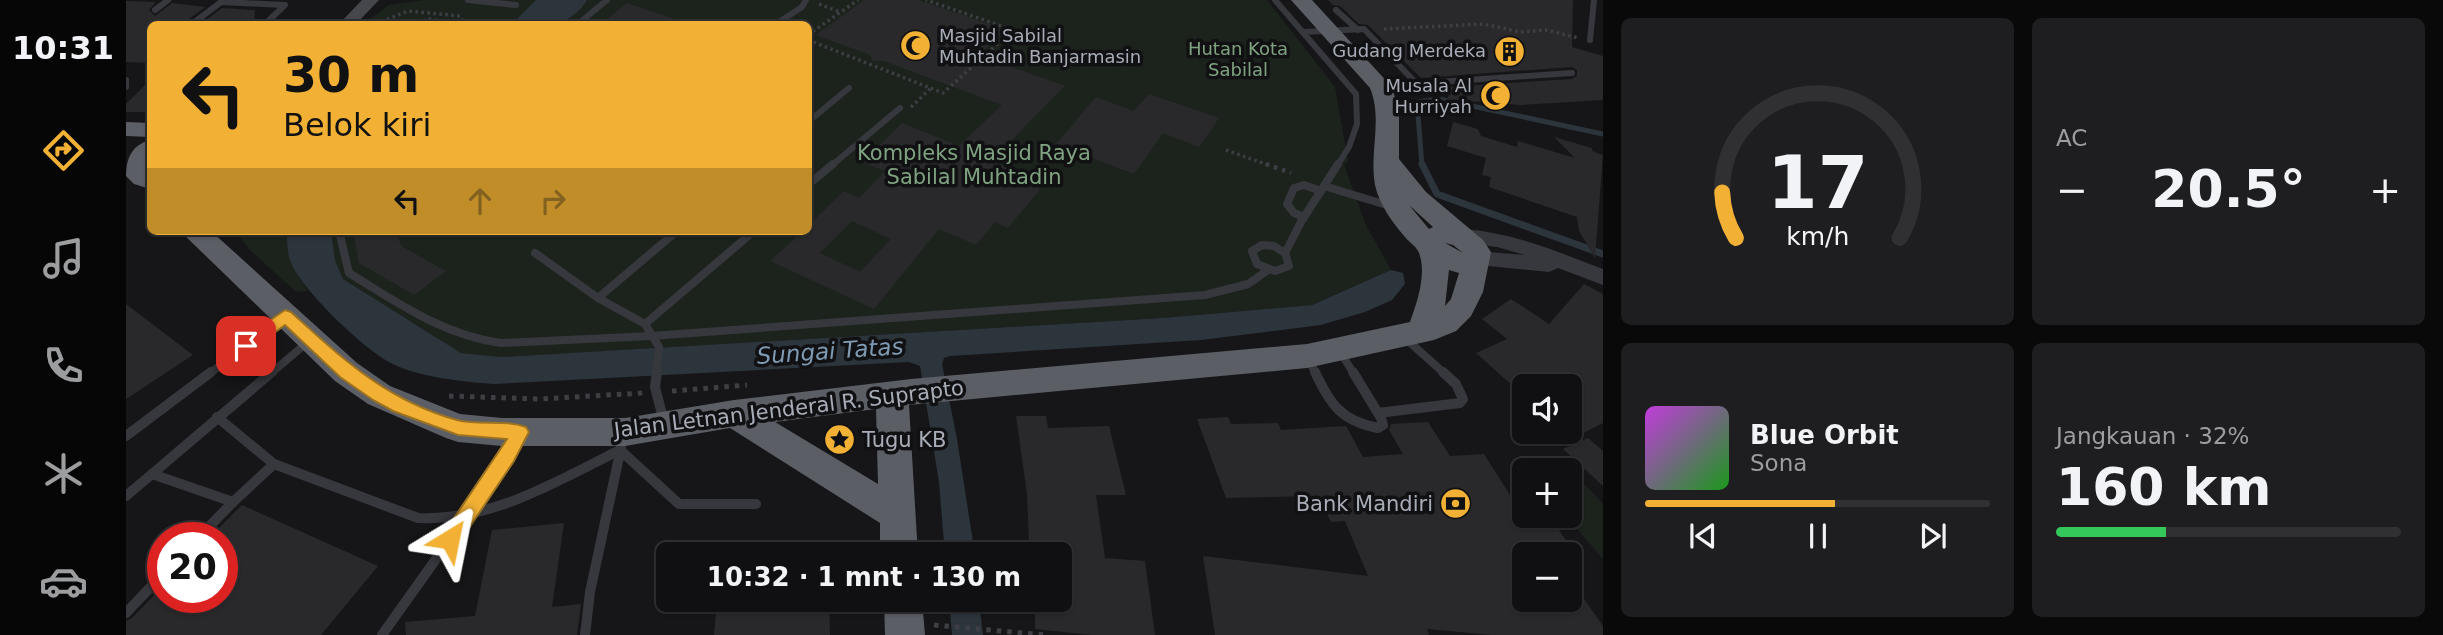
<!DOCTYPE html>
<html lang="id">
<meta charset="utf-8">
<style>
:root{--surface:#101012;--page:#1e1e20;--text:#f1f3f6;--muted:#9c9d9f;--line:#303032;--accent:#f2b134}
body{margin:0;font-family:"DejaVu Sans",sans-serif;background:var(--page);color:var(--text);height:100vh;display:flex;flex-direction:column;font-size:26px;white-space:nowrap}
*{box-sizing:border-box;margin:0}
p{font-size:23px;color:var(--muted)}
.icon{flex:none;width:38px;height:38px;fill:none;stroke:currentColor;stroke-width:2;stroke-linecap:round;stroke-linejoin:round}
.map{position:relative;flex:1;overflow:hidden}
.panel{display:flex;flex-direction:column;gap:18px;padding:18px;background:#09090a;width:840px}
.panel>*{flex:none}
.guide{position:absolute;left:21px;top:21px;width:665px;height:214px;border-radius:10px;box-shadow:0 2px 5px #0004,0 0 0 2px var(--line);background:#f2b134;color:#111;overflow:hidden}
.tools{position:absolute;left:1386px;top:374px;display:grid;gap:14px}
.tools a{display:grid;place-items:center;width:70px;height:70px;border-radius:10px;background:var(--surface);box-shadow:0 2px 5px #0004,0 0 0 2px var(--line);font-size:35px}
.speed{position:absolute;left:21px;top:522px;display:flex;gap:14px;font-size:35px;font-weight:700;text-align:center}
.speed>*{display:grid;place-content:center;width:91px;height:91px;border-radius:50%;background:var(--surface);box-shadow:0 2px 5px #0004,0 0 0 2px var(--line);line-height:1}
.speed .limit{border:10px solid #d22;background:#fff;color:#111}
.pin{position:absolute;display:grid;place-items:center;width:60px;height:60px;color:#fff;margin:-30px;border-radius:14px;box-shadow:0 4px 10px #0006}
.me{position:absolute;width:77px;margin:-38px;rotate:35deg;stroke-linejoin:round;filter:drop-shadow(0 0 5px #0008)}
.turn{display:flex;align-items:center;gap:24px;height:147px;padding:0 21px;font-size:32px}
.turn .icon{width:91px;height:91px;stroke-width:2.5}
.turn b{display:block;font-size:49px;line-height:60px}
.lanes{display:flex;align-items:center;height:66px;padding:0 21px;background:#0003;justify-content:center;gap:35px;direction:ltr}
.lanes .off{opacity:.35}
.big{font-size:52px;font-weight:700;line-height:1.1}
.panel .card{flex:1;display:flex;flex-direction:column;justify-content:center;gap:10px;min-width:0;padding:0 24px;border-radius:10px;background:var(--page)}
.panel .dial{align-items:center;gap:0}
.dial svg{height:182px;overflow:visible;fill:none;stroke:var(--line);stroke-width:7;stroke-linecap:round;text-anchor:middle}
.dial text{fill:var(--text);stroke:none}
.song{display:flex;align-items:center;gap:21px}
.cover{width:84px;height:84px;border-radius:10px;background:linear-gradient(135deg,hsl(290 70% 55%),hsl(120 70% 35%))}
.played{height:7px;border-radius:4px;background:linear-gradient(90deg,var(--accent) 55%,var(--line) 55%)}
.keys{display:flex;justify-content:space-around;direction:ltr}
.heat{display:flex;justify-content:space-between;align-items:center;font-size:38px;direction:ltr}
.charge{height:10px;border-radius:5px;background:linear-gradient(90deg,#34c759 32%,var(--line) 0)}
.panel .tiles{flex:1;display:grid;gap:18px;grid-template-columns:repeat(2,1fr)}
.trip{position:absolute;left:530px;top:542px;width:416px;height:70px;border-radius:10px;background:var(--surface);box-shadow:0 2px 5px #0004,0 0 0 2px var(--line);font-weight:700;line-height:70px;text-align:center}
main{display:flex;flex:1;min-height:0}
.dock{display:flex;flex-direction:column;width:126px;justify-content:space-around;align-items:center;background:#060607;color:var(--muted)}
.dock .icon{width:49px;height:49px}
.dock .selected{color:var(--accent)}
.dock b{font-size:32px;color:var(--text)}
.map>svg:first-child{display:block}
.green{fill:#1c231d}
.water{fill:#2c353c}
.lines{fill:none;stroke-linecap:round;stroke-linejoin:round}
.stream-far1{stroke:#2c353c;stroke-width:5}
.stream{stroke:#2c353c;stroke-width:7}
.building{fill:#29292c;fill-rule:evenodd}
.path-far2{stroke:#3d3f44;stroke-width:3.5;stroke-dasharray:2.5 3.5;stroke-linecap:butt}
.path-far1{stroke:#3d3f44;stroke-width:4.5;stroke-dasharray:3.5 5;stroke-linecap:butt}
.path{stroke:#3d3f44;stroke-width:5;stroke-dasharray:4.5 6;stroke-linecap:butt}
.service-far2{stroke:#37383d;stroke-width:6}
.service-far1{stroke:#37383d;stroke-width:8}
.service{stroke:#37383d;stroke-width:10}
.tertiary{fill:#37383d;fill-rule:evenodd}
.secondary{fill:#45474d;fill-rule:evenodd}
.trunk{fill:#5b5e65;fill-rule:evenodd}
.route{fill:#f2b134;stroke:#9d7322;stroke-width:2}
.labels{text-anchor:middle;stroke-width:7;stroke-linejoin:round;paint-order:stroke}
.far-poi-label{font-size:18px;fill:#a8adb8;stroke:#111113;text-anchor:end}
.far-park-label{font-size:18px;fill:#7fa381;stroke:#111113}
.park-label{font-size:21px;fill:#7fa381;stroke:#111113}
.street-label{font-size:21px;fill:#a8adb8;stroke:#111113}
.poi-label{font-size:21px;fill:#a8adb8;stroke:#111113;text-anchor:start}
.water-label{font-size:23px;font-style:italic;fill:#7f9bb3;stroke:#111113}
</style>
<main>
<nav class="dock">
<b>10:31</b>
<svg class="icon selected" aria-label="directions" viewBox="0 0 24 24"><path d="M12 3l9 9-9 9-9-9zM9 14v-3h6M13 9l2 2-2 2"/></svg>
<svg class="icon" aria-label="music" viewBox="0 0 24 24"><path d="M9 18V5l10-2v13"/><circle cx="6" cy="18" r="3"/><circle cx="16" cy="16" r="3"/></svg>
<svg class="icon" aria-label="phone" viewBox="0 0 24 24"><path d="M5 4h4l2 5-3 2q2 4 5 5l2-3 5 2v4C11 20 4 13 5 4z"/></svg>
<svg class="icon" aria-label="climate" viewBox="0 0 24 24"><path d="M12 3v18M4 7l16 10M4 17L20 7"/></svg>
<svg class="icon" aria-label="car" viewBox="0 0 24 24"><path d="M5 17H2v-5l4-1 3-4h7l3 4 3 1v5h-3M9 17h6M6 11h13"/><circle cx="7" cy="17" r="2"/><circle cx="17" cy="17" r="2"/></svg>
</nav>
<div class="map">
<svg width="1477" height="635" viewBox="0 0 1477 635">
<rect width="100%" height="100%" fill="#161618"/>
<!-- green -->
<g class="green">
<polygon points="297,0 1141,0 1209,87 1222,161 1218,165 1240,225 1265,270 1186,305 1036,318 416,355 376,357 335,353 217,279 209,260 205,231 682,231 682,24 237,24 263,5"/>
<polygon points="109,231 161,231 164,262 182,291 170,292 123,249"/>
<polygon points="1450,475 1477,504 1477,559 1440,516 1444,516 1444,476"/>
</g>
<!-- water -->
<g class="water">
<path d="M410,0h51c-18,29 -45,25 -75,24z"/>
<path d="M161,231h44l4,29 8,19 118,74 41,4 660,-39 150,-13 79,-35 12,3 2,11 -13,16 -27,12 -44,13 -120,15 -251,16 -6,2 -2,6 15,75 18,116h-30l-6,-73 -19,-116 -11,-4 -415,22c-31,-2 -78,-7 -105,-22 -27,-15 -86,-71 -98,-99 -4,-9 -4,-22 -4,-32z"/>
<polygon points="823,600 853,600 857,635 826,635"/>
</g>
<g class="lines">
<!-- stream-far1 -->
<polyline class="stream-far1" points="1296,166 1291,102 1313,99 1477,134"/>
<!-- stream -->
<polyline class="stream" points="1296,164 1311,194 1477,254"/>
</g>
<!-- building -->
<g class="building">
<path d="M738,0h54l88,30 -28,25 87,31 -74,75 55,21 -38,46 -13,-6 -19,23 -37,-16 -65,80 -104,-48 23,-21 11,-9h4v-5l36,-35 15,7 26,-27 -23,-9 40,-39 57,23 43,-41 -118,-44h-11l-3,-6 -54,-20zM726,221l39,18 -31,33 -40,-19z"/>
<polygon points="1202,0 1447,0 1446,47 1477,56 1477,100 1394,105 1343,101 1347,113 1327,114 1321,94 1306,88 1446,79 1451,76 1451,70 1446,67 1295,78 1242,25 1233,24 1214,6 1207,5"/>
<polygon points="0,1 30,2 23,10 29,16 46,3 79,7 63,19 60,24 24,24 24,63 0,62"/>
<polygon points="501,3 554,21 554,24 475,24"/>
<polygon points="96,8 129,10 128,24 75,24"/>
<polygon points="24,80 24,112 0,112 0,104"/>
<polygon points="1023,94 1093,118 1073,147 1037,133 1008,174 930,144 970,97 1008,111"/>
<polygon points="1327,122 1352,129 1355,136 1391,147 1392,141 1449,158 1428,137 1466,148 1466,151 1477,155 1469,258 1453,231 1451,217 1363,187 1365,177 1356,175 1360,158 1321,146"/>
<polygon points="227,231 271,231 275,246 320,271 288,295 233,263"/>
<polygon points="1458,284 1477,294 1477,423 1444,440 1444,387 1398,387 1398,396 1350,353 1381,339 1356,319 1385,299 1423,324"/>
<polygon points="0,304 67,355 0,399"/>
<polygon points="890,416 920,416 922,428 983,426 1000,495 970,495 979,558 1019,561 1029,635 966,635 909,629 909,600 934,600 934,543 903,542 901,494"/>
<polygon points="1102,417 1105,424 1152,423 1155,430 1220,426 1237,457 1277,454 1263,430 1265,424 1302,422 1324,456 1358,454 1401,522 1426,520 1448,552 1398,554 1398,600 1444,600 1444,579 1477,626 1477,635 1366,635 1301,629 1303,635 1089,635 1077,556 1242,576 1219,521 1205,522 1192,496 1100,498 1071,419"/>
<polygon points="1462,438 1477,451 1477,486 1437,449"/>
<polygon points="116,505 252,566 195,635 0,635 0,621 6,618 37,586 37,597 96,597 96,537 84,537"/>
<polygon points="438,523 426,607 455,604 451,635 280,635 279,622 349,616 366,530"/>
<polygon points="591,600 703,600 704,635 588,635"/>
</g>
<g class="lines">
<!-- path-far2 -->
<g class="path-far2">
<polyline points="693,4 714,12"/>
<polyline points="250,24 282,11 334,16 338,24"/>
<polyline points="279,24 305,19 324,24"/>
<polyline points="1258,29 1358,24 1394,32 1420,30 1453,38"/>
<polyline points="682,35 732,0"/>
<polyline points="682,40 817,93 887,30 800,0"/>
<polyline points="785,107 805,88"/>
<polyline points="1100,150 1145,166"/>
</g>
<!-- path-far1 -->
<polyline class="path-far1" points="1140,164 1165,173"/>
<!-- path -->
<g class="path">
<polyline points="546,391 621,385"/>
<polyline points="323,396 413,399 517,393"/>
<polyline points="808,625 919,635"/>
</g>
<!-- service-far2 -->
<g class="service-far2">
<polyline points="342,0 390,5"/>
<polyline points="1149,0 1230,94 1231,124 1223,147 1211,166"/>
<polyline points="29,10 42,0"/>
<polyline points="1210,10 1232,30"/>
<polyline points="66,24 95,2 159,5 139,24"/>
<polyline points="452,24 481,0"/>
<polyline points="650,24 676,7 680,0"/>
<polyline points="1177,32 1238,29 1289,82"/>
<polyline points="1464,40 1468,0"/>
<polyline points="0,80 0,87"/>
<polyline points="1254,86 1446,73"/>
<polyline points="682,122 723,88"/>
<polyline points="705,166 774,108"/>
</g>
<!-- service-far1 -->
<g class="service-far1">
<polyline points="682,185 707,164"/>
<polyline points="1198,186 1264,206"/>
<polyline points="1178,217 1168,213 1161,204 1168,188 1178,185 1195,191"/>
<path d="M213,231l10,42c49,30 94,62 152,70l150,-7 554,-41 43,-11 20,-14"/>
<polygon points="1136,245 1148,246 1159,253 1163,266 1149,271 1131,264 1126,251"/>
<polyline points="409,253 472,298 519,324 533,347 530,374"/>
<polyline points="1159,253 1175,222 1212,164"/>
<polyline points="472,298 551,231"/>
<polyline points="519,324 628,231"/>
<polyline points="1279,338 1319,374"/>
<polyline points="1213,350 1228,374"/>
<polyline points="1182,358 1190,374"/>
<polyline points="83,374 158,317"/>
<polyline points="144,374 183,341"/>
</g>
<!-- service -->
<g class="service">
<polyline points="146,372 26,474 107,502 148,464"/>
<polyline points="531,372 529,387 538,422"/>
<path d="M1189,372c15,32 26,49 63,56l5,-3 -2,-7 -28,-46"/>
<polyline points="1252,413 1334,403 1337,399 1330,384 1317,372"/>
<path d="M91,417l57,47 144,54c75,3 137,-36 202,-68l59,54h77"/>
<polyline points="0,436 85,372"/>
<polyline points="0,496 26,474"/>
<polyline points="73,537 107,502"/>
<polyline points="0,613 37,574"/>
<polyline points="256,635 340,517 392,437"/>
<polyline points="459,635 464,592 495,448"/>
</g>
<!-- tertiary -->
<path class="tertiary" d="M1333,229c51,2 96,22 144,40v16l-45,-17 -9,4 -81,-8 -3,-5 3,-5 8,-3 49,4 -28,-8 -45,-6 -3,-5 3,-5z"/>
<!-- secondary -->
<polygon class="secondary" points="236,0 253,0 230,24 213,24"/>
<!-- trunk -->
<g class="trunk">
<path d="M1165,0h21l79,86 8,22v51l27,33 57,48 8,12 -8,40 -12,24 -15,15 -22,9 -127,28 -398,37 9,150h-38v-32l-150,-95 -105,18h-123l-44,-4 -12,-4 -78,-34 -33,-23 -155,-150h31l146,132 33,23 70,28 42,4h123l109,-18 177,-21 396,-35 103,-22c7,-20 17,-48 9,-69 -2,-6 -10,-11 -14,-16 -13,-15 -26,-33 -30,-52 -6,-33 8,-65 -5,-97zM1283,205l24,22 -4,2zM1319,243l8,2 10,8zM1323,270l10,3 -8,26 -6,7zM750,409l2,75 -103,-62z"/>
<polygon points="0,122 24,123 24,137 0,136"/>
<path d="M24,140v49l-16,-5 -8,-8c0,-18 6,-31 24,-36z"/>
<polygon points="758,600 796,600 799,635 759,635"/>
</g>
</g>
<!-- route -->
<path class="route" d="M159,310l6,2c52,47 95,88 166,108 22,6 47,-1 69,7l3,5 -15,29 -57,85 -7,2 -6,-2 -3,-7 3,-6 63,-94 -49,-4 -65,-24 -20,-11 -33,-23 -55,-52 -34,25h-11l-3,-4 3,-5z"/>
<!-- icons -->
<defs>
<symbol id="mosque-disc" viewBox="-11 -11 22 22"><circle r="9.5" fill="#f2b134" stroke="#111113"/><path d="M3.5-4.9A6 6 0 1 0 3.5 4.9A5 5 0 1 1 3.5-4.9Z" fill="#111"/></symbol>
<symbol id="building-disc" viewBox="-11 -11 22 22"><circle r="9.5" fill="#f2b134" stroke="#111113"/><path d="M-4-6H4V6H1V3H-1V6H-4ZM-2.5-4.3h1.7v1.8h-1.7ZM.8-4.3h1.7v1.8H.8ZM-2.5-1h1.7V.8h-1.7ZM.8-1h1.7V.8H.8Z" fill="#111"/></symbol>
<symbol id="sight-disc" viewBox="-11 -11 22 22"><circle r="9.5" fill="#f2b134" stroke="#111113"/><path d="M0-6L1.8-2.2L6-1.7L2.9 1.2L3.7 5.4L0 3.3L-3.7 5.4L-2.9 1.2L-6-1.7L-1.8-2.2Z" fill="#111"/></symbol>
<symbol id="bank-disc" viewBox="-11 -11 22 22"><circle r="9.5" fill="#f2b134" stroke="#111113"/><path d="M-6-4H6V4H-6ZM0-2.3a2.3 2.3 0 1 0 0 4.6a2.3 2.3 0 1 0 0-4.6Z" fill="#111"/></symbol>
</defs>
<g fill-rule="evenodd">
<use href="#mosque-disc" x="772" y="28" width="35" height="35"/>
<use href="#building-disc" x="1366" y="34" width="35" height="35"/>
<use href="#mosque-disc" x="1352" y="78" width="35" height="35"/>
<use href="#sight-disc" x="696" y="422" width="35" height="35"/>
<use href="#bank-disc" x="1312" y="486" width="35" height="35"/>
</g>
<g class="labels">
<!-- far-poi labels -->
<g class="far-poi-label">
<text x="813" y="42" text-anchor="start">Masjid Sabilal<tspan x="813" dy="21">Muhtadin Banjarmasin</tspan></text>
<text x="1360" y="57">Gudang Merdeka</text>
<text x="1346" y="92">Musala Al<tspan x="1346" dy="21">Hurriyah</tspan></text>
</g>
<!-- far-park labels -->
<g class="far-park-label">
<text x="1112" y="55">Hutan Kota<tspan x="1112" dy="21">Sabilal</tspan></text>
</g>
<!-- park labels -->
<g class="park-label">
<text x="848" y="160">Kompleks Masjid Raya<tspan x="848" dy="24">Sabilal Muhtadin</tspan></text>
</g>
<!-- street labels -->
<g class="street-label">
<text transform="translate(663 409) rotate(-7)" y="7">Jalan Letnan Jenderal R. Suprapto</text>
</g>
<!-- poi labels -->
<g class="poi-label">
<text x="736" y="447">Tugu KB</text>
<text x="1307" y="511" text-anchor="end">Bank Mandiri</text>
</g>
<!-- water labels -->
<g class="water-label">
<text transform="translate(704 351) rotate(-4)" y="8">Sungai Tatas</text>
</g>
</g>
</svg>
<div class="tools">
<a><svg class="icon" aria-label="sound" viewBox="0 0 24 24"><path d="M4 9h4l5-4v14l-5-4H4zM17 9q2 3 0 6"/></svg></a>
<a>+</a>
<a>−</a>
</div>
<div class="speed"><div class="limit">20</div></div>
<div class="pin" style="left:120px;top:346px;background:#d93025"><svg class="icon" aria-label="arrive" viewBox="0 0 24 24"><path d="M6 21V4h12l-3 4 3 4H6"/></svg></div>
<svg class="me" style="left:324px;top:539px" viewBox="-20 -20 40 40"><path d="M0-17L14 15 0 8-14 15z" fill="#f2b134" stroke="#fff" stroke-width="4"/></svg>
<div class="trip">10:32 · 1 mnt · 130 m</div>
<div class="guide">
<div class="turn"><svg class="icon" aria-label="left" viewBox="0 0 24 24"><path d="M17 20v-9H6M10 6l-5 5 5 5"/></svg><div><b>30 m</b>Belok kiri</div></div>
<div class="lanes"><svg class="icon" aria-label="left" viewBox="0 0 24 24"><path d="M17 20v-9H6M10 6l-5 5 5 5"/></svg><svg class="icon off" aria-label="ahead" viewBox="0 0 24 24"><path d="M12 20V5M6 11l6-6 6 6"/></svg><svg class="icon off" aria-label="right" viewBox="0 0 24 24"><path d="M7 20v-9h11M14 6l5 5-5 5"/></svg></div>
</div>
</div>
<section class="panel">
<div class="tiles">
<div class="card dial"><svg viewBox="0 0 100 80">
<path d="M14 69A42 42 0 1 1 86 69"/>
<path d="M14 69A42 42 0 0 1 8 49" stroke="#f2b134"/>
<text x="50" y="56" font-size="32" font-weight="700">17</text>
<text x="50" y="72" font-size="11">km/h</text>
</svg></div>
<div class="card"><p>AC</p>
<div class="heat"><a>−</a><b class="big">20.5°</b><a>+</a></div>
</div>
<div class="card">
<div class="song"><i class="cover"></i><div><b>Blue Orbit</b><p>Sona</p></div></div>
<div class="played"></div>
<div class="keys"><svg class="icon" aria-label="previous" viewBox="0 0 24 24"><path d="M18 5L8 12l10 7zM5 5v14"/></svg><svg class="icon" aria-label="pause" viewBox="0 0 24 24"><path d="M8 5v14M16 5v14"/></svg><svg class="icon" aria-label="next" viewBox="0 0 24 24"><path d="M6 5l10 7-10 7zM19 5v14"/></svg></div>
</div>
<div class="card"><p>Jangkauan · 32%</p><b class="big">160 km</b><div class="charge"></div></div>
</div>
</section>
</main>
